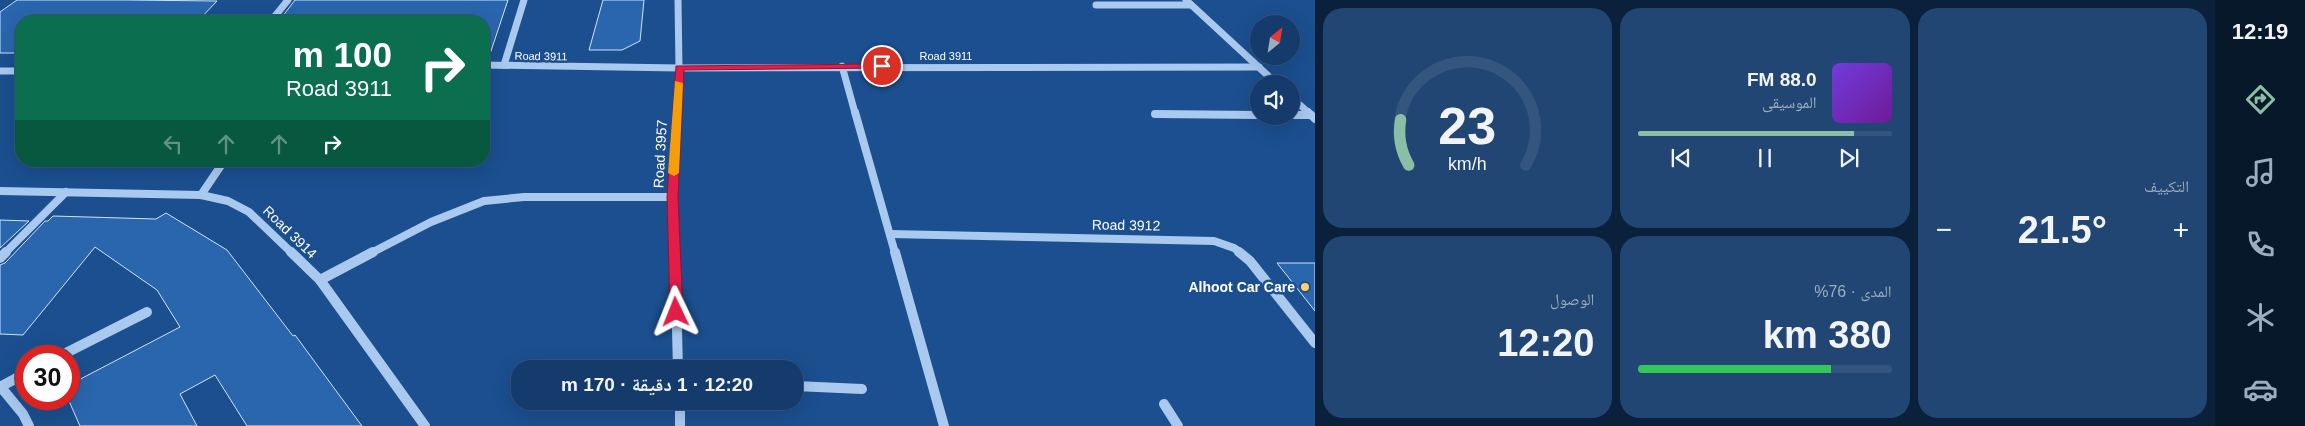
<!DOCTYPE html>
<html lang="ar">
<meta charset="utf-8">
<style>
:root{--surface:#143b6b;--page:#214673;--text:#f1f3f6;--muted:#9dadc1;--line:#33557e;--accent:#8abfa5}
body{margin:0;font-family:Arial,"Noto Naskh Arabic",sans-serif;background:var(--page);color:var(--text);direction:rtl;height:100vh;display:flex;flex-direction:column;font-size:19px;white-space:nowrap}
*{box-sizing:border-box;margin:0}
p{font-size:16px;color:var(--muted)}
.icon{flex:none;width:28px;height:28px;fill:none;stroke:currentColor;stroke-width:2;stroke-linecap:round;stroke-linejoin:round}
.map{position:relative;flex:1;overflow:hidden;direction:ltr}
.drawer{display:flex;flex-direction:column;gap:8px;padding:8px;background:#0b203b;width:900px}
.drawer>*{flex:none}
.hud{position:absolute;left:15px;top:15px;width:475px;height:152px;border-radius:20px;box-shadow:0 5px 20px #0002,0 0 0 1px var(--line);direction:rtl;background:#0b6e4f;color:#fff;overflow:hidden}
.needle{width:32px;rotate:30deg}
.buttons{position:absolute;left:1250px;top:15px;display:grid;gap:10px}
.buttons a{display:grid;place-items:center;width:50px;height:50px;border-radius:50%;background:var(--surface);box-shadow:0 5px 20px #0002,0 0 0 1px var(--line);font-size:25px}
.speed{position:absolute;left:15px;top:345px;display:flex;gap:10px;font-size:25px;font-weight:700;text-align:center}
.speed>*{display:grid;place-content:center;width:65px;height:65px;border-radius:50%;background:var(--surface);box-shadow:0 5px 20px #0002,0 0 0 1px var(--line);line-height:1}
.speed .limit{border:8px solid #d22;background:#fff;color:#111}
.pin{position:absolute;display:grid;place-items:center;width:42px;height:42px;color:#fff;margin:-21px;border:2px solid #fff;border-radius:50%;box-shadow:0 1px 5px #0007}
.me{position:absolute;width:55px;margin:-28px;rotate:358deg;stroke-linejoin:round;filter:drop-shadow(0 0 4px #0008)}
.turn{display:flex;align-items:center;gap:18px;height:105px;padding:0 15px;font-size:22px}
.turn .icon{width:65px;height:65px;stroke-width:2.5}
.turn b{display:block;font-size:35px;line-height:42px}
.lanes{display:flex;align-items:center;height:48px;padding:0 15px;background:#0003;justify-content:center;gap:25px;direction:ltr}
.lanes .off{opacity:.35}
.big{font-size:38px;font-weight:800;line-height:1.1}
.drawer .card{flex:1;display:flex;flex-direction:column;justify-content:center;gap:8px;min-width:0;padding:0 18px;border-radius:20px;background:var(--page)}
.drawer .dial{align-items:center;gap:0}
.dial svg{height:130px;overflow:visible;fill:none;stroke:var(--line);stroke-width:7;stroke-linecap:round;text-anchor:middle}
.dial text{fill:var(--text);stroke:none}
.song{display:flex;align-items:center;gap:15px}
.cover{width:60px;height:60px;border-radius:8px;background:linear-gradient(135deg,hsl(260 70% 55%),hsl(280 70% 35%))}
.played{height:5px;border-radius:2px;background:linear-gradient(90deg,var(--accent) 85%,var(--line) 85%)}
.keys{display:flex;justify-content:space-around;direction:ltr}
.heat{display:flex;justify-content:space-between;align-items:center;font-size:28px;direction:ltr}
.charge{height:8px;border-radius:4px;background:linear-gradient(90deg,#34c759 76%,var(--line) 0)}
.drawer .tiles{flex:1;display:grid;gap:8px;grid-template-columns:repeat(3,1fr)}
.card:first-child{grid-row:span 2}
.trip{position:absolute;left:511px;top:360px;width:292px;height:50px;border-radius:20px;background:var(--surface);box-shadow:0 5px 20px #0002,0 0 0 1px var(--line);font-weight:800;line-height:50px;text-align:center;direction:rtl}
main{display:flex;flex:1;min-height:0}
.tabs{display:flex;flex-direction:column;width:90px;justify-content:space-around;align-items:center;background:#08182b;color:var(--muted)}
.tabs .icon{width:35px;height:35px}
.tabs .current{color:var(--accent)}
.tabs b{font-size:22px;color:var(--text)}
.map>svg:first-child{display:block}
.building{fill:#2a66ad;stroke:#cfe3fa}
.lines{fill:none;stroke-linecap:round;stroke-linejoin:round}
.minor-far2{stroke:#a9c9ee;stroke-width:7}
.minor-far1{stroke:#a9c9ee;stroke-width:8}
.minor{stroke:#a9c9ee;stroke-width:10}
.route{fill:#e11d48;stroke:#92132f}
.slow{fill:#f59e0b}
.poi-dot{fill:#ffd166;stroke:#1b4f8f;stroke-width:2}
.labels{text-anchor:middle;stroke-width:5;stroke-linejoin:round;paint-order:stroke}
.far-street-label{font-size:11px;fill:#fff;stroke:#1b4f8f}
.street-label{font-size:14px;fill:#fff;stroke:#1b4f8f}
.poi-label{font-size:14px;font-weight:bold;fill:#fff;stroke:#1b4f8f;text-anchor:end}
</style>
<main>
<nav class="tabs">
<b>12:19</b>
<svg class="icon current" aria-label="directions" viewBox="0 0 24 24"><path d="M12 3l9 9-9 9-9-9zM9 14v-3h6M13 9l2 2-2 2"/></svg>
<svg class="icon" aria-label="music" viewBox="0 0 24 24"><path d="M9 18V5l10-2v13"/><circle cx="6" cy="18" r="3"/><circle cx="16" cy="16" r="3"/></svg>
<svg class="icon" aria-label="phone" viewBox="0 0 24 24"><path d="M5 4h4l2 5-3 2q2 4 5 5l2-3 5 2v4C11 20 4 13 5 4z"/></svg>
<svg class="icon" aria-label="climate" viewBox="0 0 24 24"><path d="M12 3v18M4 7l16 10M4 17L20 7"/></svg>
<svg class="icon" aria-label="car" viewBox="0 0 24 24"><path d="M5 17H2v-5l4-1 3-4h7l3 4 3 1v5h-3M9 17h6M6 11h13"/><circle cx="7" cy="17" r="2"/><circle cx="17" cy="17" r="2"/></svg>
</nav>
<section class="drawer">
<div class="tiles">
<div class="card"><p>التكييف</p>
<div class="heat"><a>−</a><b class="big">21.5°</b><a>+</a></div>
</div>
<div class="card">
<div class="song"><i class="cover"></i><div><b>88.0 FM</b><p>الموسيقى</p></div></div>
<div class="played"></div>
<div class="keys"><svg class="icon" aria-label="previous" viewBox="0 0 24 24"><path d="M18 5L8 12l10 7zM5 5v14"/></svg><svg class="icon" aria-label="pause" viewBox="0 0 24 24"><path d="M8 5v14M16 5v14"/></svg><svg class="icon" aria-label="next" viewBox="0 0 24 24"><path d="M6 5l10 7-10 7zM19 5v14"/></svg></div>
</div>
<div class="card dial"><svg viewBox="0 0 100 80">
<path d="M14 69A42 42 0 1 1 86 69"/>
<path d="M14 69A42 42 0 0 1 9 41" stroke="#8abfa5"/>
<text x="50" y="56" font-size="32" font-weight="700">23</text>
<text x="50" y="72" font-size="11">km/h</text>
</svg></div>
<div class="card"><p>المدى · 76%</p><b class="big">380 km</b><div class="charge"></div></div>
<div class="card"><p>الوصول</p><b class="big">12:20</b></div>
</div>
</section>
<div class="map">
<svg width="1315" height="426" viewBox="0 0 1315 426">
<rect width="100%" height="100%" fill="#1b4f8f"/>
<!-- building -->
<g class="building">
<polygon points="17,0 127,0 217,1 198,21 21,21 21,53 0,53 0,12"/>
<polygon points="295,0 508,0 488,60 484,60 484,21 279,21"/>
<polygon points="603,0 644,0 640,41 622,50 589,50"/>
<polygon points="166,213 227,250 293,336 295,335 362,426 247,426 215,375 180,394 197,426 80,426 69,401 69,385 180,327 157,290 95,247 23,335 0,334 0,265 5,263 45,221 48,221 53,216 156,219"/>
<polygon points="0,220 29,221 0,248"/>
<polygon points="1277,263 1315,263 1315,311"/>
</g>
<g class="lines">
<!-- minor-far2 -->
<g class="minor-far2">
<polyline points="1186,0 1277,84"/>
<polyline points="1096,5 1191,5"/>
<polyline points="271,21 288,0"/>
<polyline points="484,65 679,68 1259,67"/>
<polyline points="504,65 524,0"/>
<polyline points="842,66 855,113"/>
<polyline points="0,71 21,71"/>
<polyline points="1291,97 1309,113"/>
<polyline points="677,113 679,68 678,0"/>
</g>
<!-- minor-far1 -->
<g class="minor-far1">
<polyline points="855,112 895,253"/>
<polyline points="1308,112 1315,119"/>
<polyline points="1155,114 1259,115"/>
<polyline points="1291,115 1311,115"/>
<polyline points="0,191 201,195 228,201 249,212 292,253"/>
<polyline points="201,195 224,161"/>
<polyline points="890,234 1214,241 1234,248 1241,253"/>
<polyline points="5,253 66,192"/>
<polyline points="371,253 431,222 484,201 524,197 673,197"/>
<polyline points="675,253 673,197 677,112"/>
</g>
<!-- minor -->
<g class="minor">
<polyline points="291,252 320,280 425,426"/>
<polyline points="675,252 678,369"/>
<polyline points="895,252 944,426"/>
<polyline points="1239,252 1250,261 1315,343"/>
<polyline points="0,258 6,252"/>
<polyline points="320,280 373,252"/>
<polyline points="60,356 147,312"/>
<polyline points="0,386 23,414 29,426"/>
<polyline points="795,386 862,389"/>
<polyline points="0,387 26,373"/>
<polyline points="680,401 680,426"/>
<polyline points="1164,404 1178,426"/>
</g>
</g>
<!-- route -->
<polygon class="route" points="882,64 885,64 885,68 684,70 678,197 683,312 681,315 672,315 670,312 667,197 676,66"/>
<!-- slow -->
<polygon class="slow" points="675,81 683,83 679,173 674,176 668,173"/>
<!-- markers -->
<circle class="poi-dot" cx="1305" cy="287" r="5"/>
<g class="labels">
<!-- far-street labels -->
<g class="far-street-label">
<text transform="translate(541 56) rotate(1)" y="4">Road 3911</text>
<text x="946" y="60">Road 3911</text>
</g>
<!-- street labels -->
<g class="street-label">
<text transform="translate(660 154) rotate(-87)" y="5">Road 3957</text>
<text transform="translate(1126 225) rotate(1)" y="5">Road 3912</text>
<text transform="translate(290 232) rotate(44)" y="5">Road 3914</text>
</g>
<!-- poi labels -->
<g class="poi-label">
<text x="1295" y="292">Alhoot Car Care</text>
</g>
</g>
</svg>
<div class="buttons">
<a><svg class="needle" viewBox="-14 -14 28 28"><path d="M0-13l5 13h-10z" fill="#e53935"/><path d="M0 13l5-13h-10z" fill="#9dadc1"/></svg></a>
<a><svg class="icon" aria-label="sound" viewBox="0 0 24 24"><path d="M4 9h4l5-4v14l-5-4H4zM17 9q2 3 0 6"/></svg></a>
</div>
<div class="speed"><div class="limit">30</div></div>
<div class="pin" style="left:882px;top:66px;background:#d93025"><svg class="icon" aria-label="arrive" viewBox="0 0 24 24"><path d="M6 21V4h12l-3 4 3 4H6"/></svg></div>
<svg class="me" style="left:676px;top:312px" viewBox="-20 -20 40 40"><path d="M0-17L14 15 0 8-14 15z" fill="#e11d48" stroke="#fff" stroke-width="4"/></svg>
<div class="trip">12:20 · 1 دقيقة · 170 m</div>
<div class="hud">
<div class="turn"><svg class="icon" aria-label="right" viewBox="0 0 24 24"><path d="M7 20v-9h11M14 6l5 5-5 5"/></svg><div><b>100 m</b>Road 3911</div></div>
<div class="lanes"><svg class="icon off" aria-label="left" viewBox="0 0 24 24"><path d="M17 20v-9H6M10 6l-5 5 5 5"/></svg><svg class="icon off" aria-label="ahead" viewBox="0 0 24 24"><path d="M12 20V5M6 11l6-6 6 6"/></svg><svg class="icon off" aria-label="ahead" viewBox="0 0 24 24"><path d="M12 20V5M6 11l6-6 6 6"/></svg><svg class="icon" aria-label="right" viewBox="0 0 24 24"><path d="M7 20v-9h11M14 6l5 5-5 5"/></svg></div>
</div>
</div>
</main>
